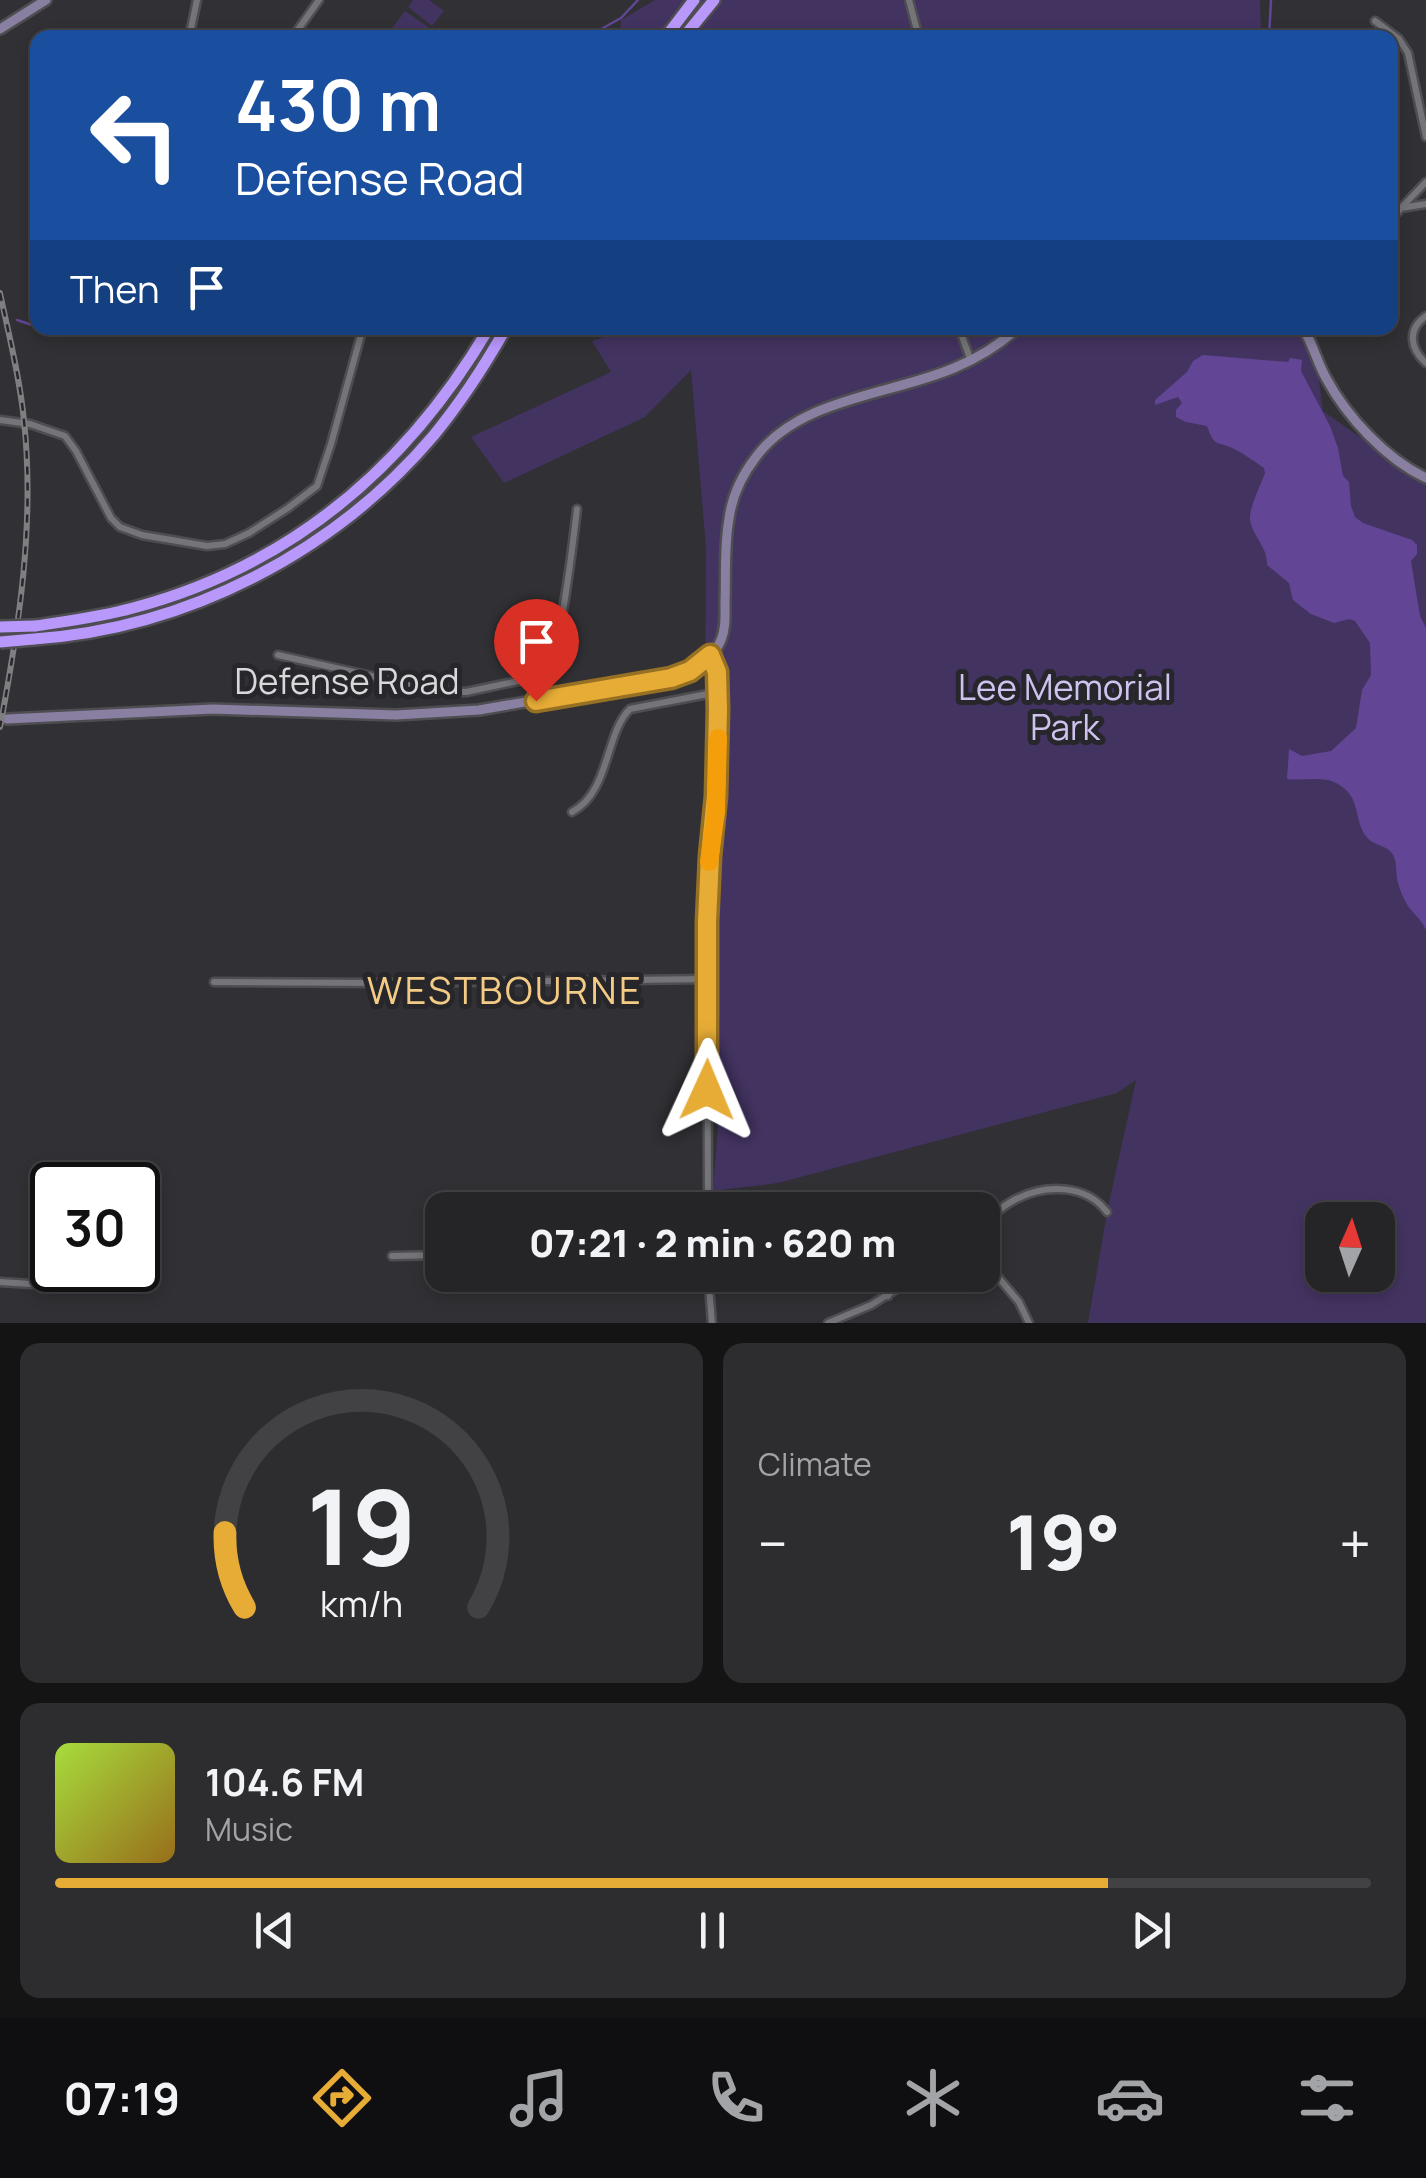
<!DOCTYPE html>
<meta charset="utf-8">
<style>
:root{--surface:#252427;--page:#2d2c2f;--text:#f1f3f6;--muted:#a3a4a7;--line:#424144;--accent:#e6ac36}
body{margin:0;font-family:Manrope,sans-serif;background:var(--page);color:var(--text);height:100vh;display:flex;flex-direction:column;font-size:38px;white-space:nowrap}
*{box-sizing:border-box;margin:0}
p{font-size:32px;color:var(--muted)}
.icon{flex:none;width:55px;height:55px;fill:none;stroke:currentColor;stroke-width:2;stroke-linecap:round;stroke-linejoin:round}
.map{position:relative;height:1323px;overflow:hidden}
.drawer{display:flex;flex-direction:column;gap:20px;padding:20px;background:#141415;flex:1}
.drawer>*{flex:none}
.top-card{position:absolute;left:30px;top:30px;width:1368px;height:305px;border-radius:20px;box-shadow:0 5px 15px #0003,0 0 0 2px var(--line);background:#1a4fa0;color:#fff;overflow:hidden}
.needle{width:65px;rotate:3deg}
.fabs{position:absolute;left:1305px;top:1202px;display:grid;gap:20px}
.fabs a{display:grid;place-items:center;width:90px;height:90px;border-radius:20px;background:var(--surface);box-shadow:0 5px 15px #0003,0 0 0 2px var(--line);font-size:50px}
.speed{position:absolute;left:30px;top:1162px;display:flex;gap:20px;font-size:50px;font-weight:700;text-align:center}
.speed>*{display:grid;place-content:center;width:130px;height:130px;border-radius:50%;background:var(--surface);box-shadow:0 5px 15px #0003,0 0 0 2px var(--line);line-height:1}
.speed .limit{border:5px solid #111;border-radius:15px;background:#fff;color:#111}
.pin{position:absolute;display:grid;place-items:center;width:85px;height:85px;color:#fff;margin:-102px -42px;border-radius:50% 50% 50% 0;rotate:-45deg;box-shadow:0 0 10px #0007}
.pin .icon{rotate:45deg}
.me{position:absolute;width:110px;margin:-55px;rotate:1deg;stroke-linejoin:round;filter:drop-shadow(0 0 8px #0008)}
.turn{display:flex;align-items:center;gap:35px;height:210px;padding:0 40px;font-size:45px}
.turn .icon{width:130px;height:130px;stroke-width:2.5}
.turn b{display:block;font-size:70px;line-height:85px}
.then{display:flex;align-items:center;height:95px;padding:0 40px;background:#0003;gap:20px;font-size:38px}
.big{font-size:75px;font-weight:800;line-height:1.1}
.drawer .tile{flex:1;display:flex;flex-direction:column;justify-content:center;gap:15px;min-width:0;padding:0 35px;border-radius:20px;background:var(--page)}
.drawer .dial{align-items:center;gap:0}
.dial svg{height:260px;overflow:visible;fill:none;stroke:var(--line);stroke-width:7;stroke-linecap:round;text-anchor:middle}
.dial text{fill:var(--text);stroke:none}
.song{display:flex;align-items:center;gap:30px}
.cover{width:120px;height:120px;border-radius:15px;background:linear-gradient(135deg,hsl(80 70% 55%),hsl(40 70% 35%))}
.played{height:10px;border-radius:5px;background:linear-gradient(90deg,var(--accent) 80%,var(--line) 80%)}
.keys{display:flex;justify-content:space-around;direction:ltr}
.heat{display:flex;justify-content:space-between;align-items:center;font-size:55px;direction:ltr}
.drawer .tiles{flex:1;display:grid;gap:20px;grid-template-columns:1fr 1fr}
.tile:last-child{grid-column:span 2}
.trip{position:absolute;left:425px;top:1192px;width:575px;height:100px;border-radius:20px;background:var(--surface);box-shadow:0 5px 15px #0003,0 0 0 2px var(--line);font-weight:800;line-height:100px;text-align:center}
.menu{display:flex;height:160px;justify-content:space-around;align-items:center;background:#0f0e10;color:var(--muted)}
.menu .icon{width:70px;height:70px}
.menu .on{color:var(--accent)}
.menu b{font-size:45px;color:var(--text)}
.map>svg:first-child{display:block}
.green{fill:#433361;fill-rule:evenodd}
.water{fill:#624695}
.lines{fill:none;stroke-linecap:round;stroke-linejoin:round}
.stream{stroke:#624695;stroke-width:2.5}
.street-casing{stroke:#4e4d51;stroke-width:11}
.secondary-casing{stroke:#4e4d51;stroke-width:14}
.highway-casing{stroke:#4e4d51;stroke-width:16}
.street{stroke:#757479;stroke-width:6}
.secondary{stroke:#897fa0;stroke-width:9}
.highway{stroke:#b998fc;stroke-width:11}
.rail-casing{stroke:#7f7e81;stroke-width:6}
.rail{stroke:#27262a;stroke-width:2.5;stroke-dasharray:8;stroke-linecap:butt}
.highway-bridge-casing{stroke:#4e4d51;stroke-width:16;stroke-linecap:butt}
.highway-bridge{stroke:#b998fc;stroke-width:11}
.route-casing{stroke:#967023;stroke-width:25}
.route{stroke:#e6ac36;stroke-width:18}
.slow{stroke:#f59e0b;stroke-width:18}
.labels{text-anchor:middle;stroke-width:10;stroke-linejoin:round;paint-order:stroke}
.street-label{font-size:35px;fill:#d8d7da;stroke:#27262a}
.park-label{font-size:35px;fill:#cec2ee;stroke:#27262a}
.neighbourhood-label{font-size:38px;letter-spacing:2.5px;fill:#f3cb84;stroke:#27262a}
</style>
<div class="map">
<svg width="1426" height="1323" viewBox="0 0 1426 1323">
<rect width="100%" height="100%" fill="#313034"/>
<!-- green -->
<g class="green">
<polygon points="413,0 429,0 444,11 432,26 408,7"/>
<polygon points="655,0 1260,0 1261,37 620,38 621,20"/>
<polygon points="405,11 428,27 420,37 391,37 387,35"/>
<path d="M630,328h682l11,83 58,41 45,24v847h-338l20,-116 28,-127 -19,13 -339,90 -65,8 8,-104 -5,-198 -11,-154 1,-188 -15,-177 -46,47 -141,66 -33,-46 140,-65 -19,-31zM1322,1220h56v55h-56z"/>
</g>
<!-- water -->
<path class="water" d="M1203,355l85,7 2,-4 12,2 -1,11 29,55 8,22 5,28 6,6 2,24 4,11 8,6 49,17 5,5v9l-6,7 9,55 6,12v302c-4,-9 -8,-12 -14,-19 -7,-8 -11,-18 -14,-28 -3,-10 0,-23 -7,-31 -6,-7 -20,-7 -26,-17 -12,-18 -3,-40 -31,-53 -13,-6 -33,-1 -47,-3l2,-30 13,7 29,-5 25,-23 6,-38 9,-15 -1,-32 -15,-22 -6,-2 -15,4 -23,-9 -18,-14 -4,-17 -22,-18c1,-18 -15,-29 -17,-46 -1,-11 11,-35 15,-46l-1,-5c-9,-6 -18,-13 -28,-18 -17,-10 -21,0 -29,-24l-21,-4 -10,-5v-7l6,-7 -4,-6 -23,8v-5l32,-28 6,-11z"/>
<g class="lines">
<!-- stream -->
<g class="stream">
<polyline points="585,38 621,18 638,0"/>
<polyline points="1269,38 1271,0"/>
<polyline points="17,320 38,327"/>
<polyline points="40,328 43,330 56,328"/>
<polyline points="68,328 86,328 97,332 103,328"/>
</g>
<defs>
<g id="street">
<polyline points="909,0 919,38"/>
<polyline points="1375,21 1399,39 1408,53 1426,137"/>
<polyline points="189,38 197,0"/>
<polyline points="292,38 319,0"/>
<polyline points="1402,207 1426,182"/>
<polyline points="1390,221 1401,208 1426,204"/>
<path d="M1426,316c-19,13 -16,33 0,47"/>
<polyline points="959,328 971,361"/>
<polyline points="0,420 30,424 65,436 76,451 111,518 120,527 142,535 207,546 225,544 249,533 288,508 317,486 331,444 362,331"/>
<path d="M278,655l120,27 46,9 22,1 76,-16c19,-18 31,-135 35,-167"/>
<path d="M572,812c38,-20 33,-79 58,-103l88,-17"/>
<polyline points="214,982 378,983 708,979"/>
<polyline points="708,1210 707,922 710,856 717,796 719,709 717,672 711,656"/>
<path d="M982,1223c11,-8 22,-18 34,-24 30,-15 70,-15 91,13"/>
<polyline points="392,1256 442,1255"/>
<polyline points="982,1258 1019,1302 1029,1323"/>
<polyline points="708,1275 712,1323"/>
<polyline points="876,1275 888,1296"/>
<polyline points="0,1282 31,1284 55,1280"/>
<polyline points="828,1323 871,1305 919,1275"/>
</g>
<g id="secondary">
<polyline points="0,29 46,0"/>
<path d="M1303,328c10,16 14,34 23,50 21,39 60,81 100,100"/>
<path d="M7,719l206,-10 183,6 83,-5 203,-35c16,-7 32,-18 39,-35 5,-12 4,-25 4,-38 1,-27 -1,-56 4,-83 3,-23 13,-44 27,-62 43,-59 135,-62 198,-89 24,-10 45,-23 64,-40"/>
</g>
<g id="highway">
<polyline points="665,38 694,0"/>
<polyline points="683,38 714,0"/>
<path d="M35,626c33,-5 66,-9 98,-18 158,-42 274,-141 356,-280"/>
<path d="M34,639c153,-11 300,-86 400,-204 27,-33 51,-70 72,-107"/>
</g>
</defs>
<!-- street casing -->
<use href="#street" class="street-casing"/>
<!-- secondary casing -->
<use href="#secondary" class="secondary-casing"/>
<!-- highway casing -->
<use href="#highway" class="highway-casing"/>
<!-- street -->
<use href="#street" class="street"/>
<!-- secondary -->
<use href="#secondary" class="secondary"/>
<!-- highway -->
<use href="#highway" class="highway"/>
<defs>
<path id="rail" d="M0,293c9,43 20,85 24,128 11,102 -5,206 -24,306"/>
</defs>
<!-- rail casing -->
<use href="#rail" class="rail-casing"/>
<!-- rail -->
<use href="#rail" class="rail"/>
<defs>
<g id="highway-bridge">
<polyline points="0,627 35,626"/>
<polyline points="0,642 34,639"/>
</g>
</defs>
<!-- highway-bridge casing -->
<use href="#highway-bridge" class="highway-bridge-casing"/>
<!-- highway-bridge -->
<use href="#highway-bridge" class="highway-bridge"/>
</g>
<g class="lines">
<defs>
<polyline id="route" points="536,701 671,678 690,671 710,655 717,672 718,709 716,796 710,856 707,922 707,1090"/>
</defs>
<!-- route casing -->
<use href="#route" class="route-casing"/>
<!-- route -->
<use href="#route" class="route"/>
<!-- slow -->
<polyline class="slow" points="709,862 716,812 718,738"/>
</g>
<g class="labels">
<!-- street labels -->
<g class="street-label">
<text x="347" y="694">Defense Road</text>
</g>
<!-- park labels -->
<g class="park-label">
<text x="1065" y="700">Lee Memorial<tspan x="1065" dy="40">Park</tspan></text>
</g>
<!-- neighbourhood labels -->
<g class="neighbourhood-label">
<text x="505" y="1004">WESTBOURNE</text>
</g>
</g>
</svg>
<div class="fabs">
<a><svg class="needle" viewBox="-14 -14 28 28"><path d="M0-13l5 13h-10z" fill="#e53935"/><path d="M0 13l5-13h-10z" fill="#a3a4a7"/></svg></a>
</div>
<div class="speed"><div class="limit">30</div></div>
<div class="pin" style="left:536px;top:701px;background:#d93025"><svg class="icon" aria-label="arrive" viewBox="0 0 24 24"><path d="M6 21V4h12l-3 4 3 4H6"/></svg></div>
<svg class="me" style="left:707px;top:1090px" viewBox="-20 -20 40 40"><path d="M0-17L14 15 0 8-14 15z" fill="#e6ac36" stroke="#fff" stroke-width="4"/></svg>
<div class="trip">07:21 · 2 min · 620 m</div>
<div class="top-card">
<div class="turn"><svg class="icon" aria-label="left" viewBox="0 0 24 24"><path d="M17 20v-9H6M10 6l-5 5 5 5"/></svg><div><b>430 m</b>Defense Road</div></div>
<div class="then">Then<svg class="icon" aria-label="arrive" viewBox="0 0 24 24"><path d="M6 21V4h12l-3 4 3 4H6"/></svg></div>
</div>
</div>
<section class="drawer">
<div class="tiles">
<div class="tile dial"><svg viewBox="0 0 100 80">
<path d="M14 69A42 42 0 1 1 86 69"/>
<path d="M14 69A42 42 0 0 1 8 46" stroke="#e6ac36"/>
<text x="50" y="56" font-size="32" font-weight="700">19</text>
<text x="50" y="72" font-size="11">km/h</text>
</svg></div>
<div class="tile"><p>Climate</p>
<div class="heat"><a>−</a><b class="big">19°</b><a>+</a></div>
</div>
<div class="tile">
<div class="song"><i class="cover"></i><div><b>104.6 FM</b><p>Music</p></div></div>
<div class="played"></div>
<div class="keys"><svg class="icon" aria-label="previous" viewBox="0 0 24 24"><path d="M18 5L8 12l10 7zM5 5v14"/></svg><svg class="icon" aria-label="pause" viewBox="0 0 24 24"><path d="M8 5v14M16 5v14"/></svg><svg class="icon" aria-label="next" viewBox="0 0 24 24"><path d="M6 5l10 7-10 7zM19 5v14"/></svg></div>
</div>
</div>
</section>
<nav class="menu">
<b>07:19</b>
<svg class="icon on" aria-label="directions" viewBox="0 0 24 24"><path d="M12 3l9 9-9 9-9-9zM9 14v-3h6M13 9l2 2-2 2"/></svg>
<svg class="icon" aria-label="music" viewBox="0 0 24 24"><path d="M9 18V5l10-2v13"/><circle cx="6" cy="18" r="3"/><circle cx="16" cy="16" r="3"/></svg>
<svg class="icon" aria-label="phone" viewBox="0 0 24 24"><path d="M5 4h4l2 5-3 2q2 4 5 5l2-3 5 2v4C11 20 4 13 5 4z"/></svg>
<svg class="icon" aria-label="climate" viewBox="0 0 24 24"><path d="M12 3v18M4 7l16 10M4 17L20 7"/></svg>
<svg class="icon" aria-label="car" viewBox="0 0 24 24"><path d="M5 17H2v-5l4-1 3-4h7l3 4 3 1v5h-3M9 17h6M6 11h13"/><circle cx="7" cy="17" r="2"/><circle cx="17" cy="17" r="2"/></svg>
<svg class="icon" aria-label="filters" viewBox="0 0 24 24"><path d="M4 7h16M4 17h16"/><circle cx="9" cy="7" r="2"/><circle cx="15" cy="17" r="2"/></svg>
</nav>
